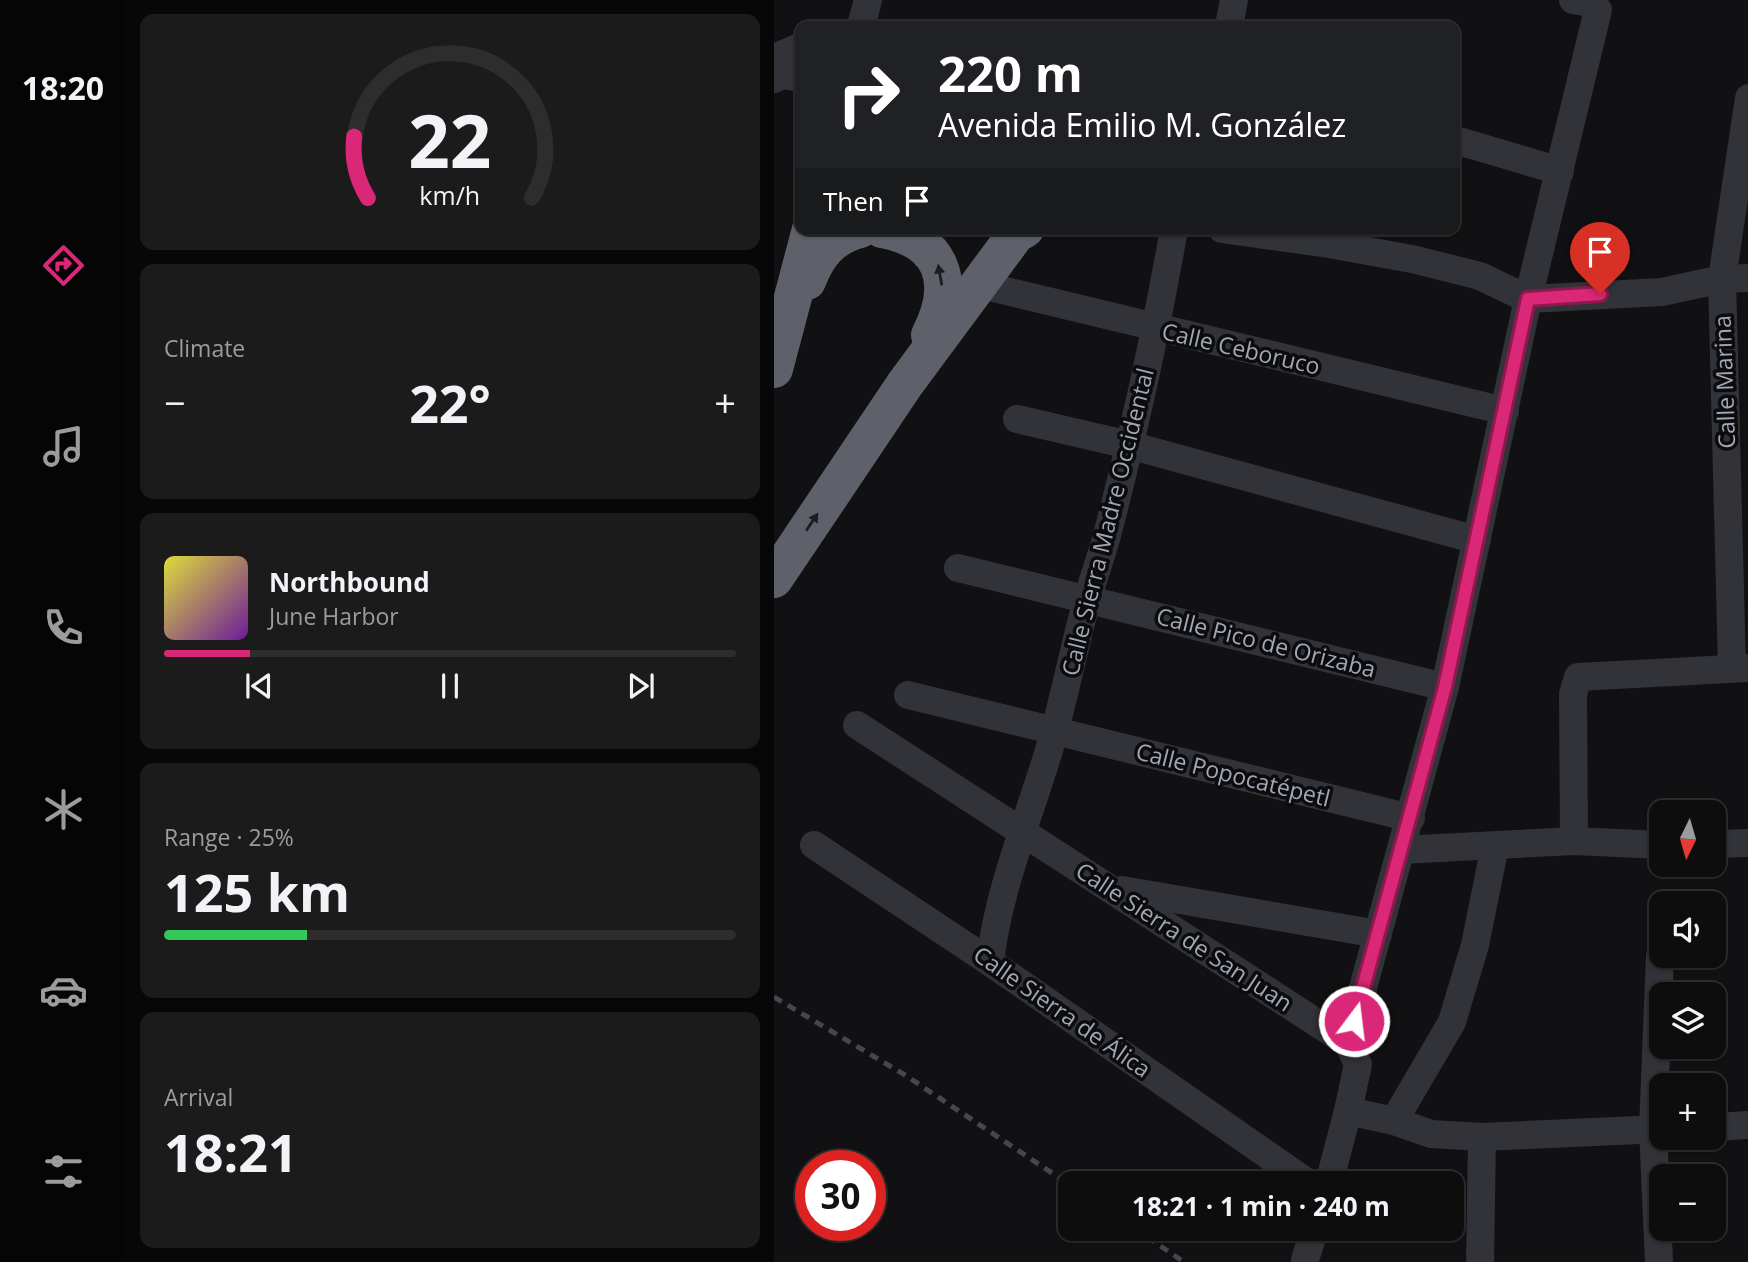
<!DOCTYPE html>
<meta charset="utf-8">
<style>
:root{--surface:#0d0d0e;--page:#1b1b1c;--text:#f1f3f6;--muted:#9a9c9e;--line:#2d2d2e;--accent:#db2777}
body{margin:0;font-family:"Open Sans",sans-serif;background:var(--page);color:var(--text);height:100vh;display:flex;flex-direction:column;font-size:26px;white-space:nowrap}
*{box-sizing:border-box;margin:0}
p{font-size:23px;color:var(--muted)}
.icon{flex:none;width:38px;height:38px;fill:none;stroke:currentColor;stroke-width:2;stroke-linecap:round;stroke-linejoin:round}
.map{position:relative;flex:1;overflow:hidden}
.drawer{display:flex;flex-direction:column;gap:14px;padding:14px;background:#070708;width:648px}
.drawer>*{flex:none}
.guide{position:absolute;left:21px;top:21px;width:665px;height:214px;border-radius:14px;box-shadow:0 2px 5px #0004,0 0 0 2px var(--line);background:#202124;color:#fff;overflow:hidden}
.needle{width:46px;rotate:185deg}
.buttons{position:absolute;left:875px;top:800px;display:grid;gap:14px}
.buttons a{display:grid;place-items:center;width:77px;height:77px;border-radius:14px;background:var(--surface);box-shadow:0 2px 5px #0004,0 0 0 2px var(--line);font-size:35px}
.speed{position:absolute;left:21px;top:1150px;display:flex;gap:14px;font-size:35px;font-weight:700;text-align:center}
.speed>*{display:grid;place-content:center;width:91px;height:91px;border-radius:50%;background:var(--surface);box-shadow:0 2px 5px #0004,0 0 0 2px var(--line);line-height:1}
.speed .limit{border:10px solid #d22;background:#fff;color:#111}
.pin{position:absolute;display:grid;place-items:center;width:60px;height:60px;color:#fff;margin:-72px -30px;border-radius:50% 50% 50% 0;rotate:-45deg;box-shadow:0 0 7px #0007}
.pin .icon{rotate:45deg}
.me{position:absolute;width:77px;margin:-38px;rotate:15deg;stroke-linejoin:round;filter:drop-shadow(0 0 5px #0008)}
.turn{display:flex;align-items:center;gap:24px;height:147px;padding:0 28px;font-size:32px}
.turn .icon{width:91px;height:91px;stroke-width:2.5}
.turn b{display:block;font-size:49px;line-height:60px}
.then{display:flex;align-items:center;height:66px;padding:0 28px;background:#0003;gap:14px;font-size:26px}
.big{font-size:52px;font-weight:700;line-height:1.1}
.drawer .widget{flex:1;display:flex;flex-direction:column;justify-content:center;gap:10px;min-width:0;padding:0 24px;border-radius:14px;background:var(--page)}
.drawer .dial{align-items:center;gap:0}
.dial svg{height:182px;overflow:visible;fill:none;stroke:var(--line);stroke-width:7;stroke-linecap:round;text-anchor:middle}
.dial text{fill:var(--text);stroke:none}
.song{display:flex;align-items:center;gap:21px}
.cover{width:84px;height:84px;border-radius:10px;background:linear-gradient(135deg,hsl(60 70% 55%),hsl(280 70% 35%))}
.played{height:7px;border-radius:4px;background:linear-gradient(90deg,var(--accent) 15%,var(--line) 15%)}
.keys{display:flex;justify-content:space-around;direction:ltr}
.heat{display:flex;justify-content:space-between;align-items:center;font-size:38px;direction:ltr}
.charge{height:10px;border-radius:5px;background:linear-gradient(90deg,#34c759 25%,var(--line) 0)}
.trip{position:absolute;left:284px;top:1171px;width:406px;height:70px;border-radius:14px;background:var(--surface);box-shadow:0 2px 5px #0004,0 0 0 2px var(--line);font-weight:700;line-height:70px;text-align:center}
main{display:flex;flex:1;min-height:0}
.menu{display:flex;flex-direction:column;width:126px;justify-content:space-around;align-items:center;background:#050506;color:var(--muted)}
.menu .icon{width:49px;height:49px}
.menu .current{color:var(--accent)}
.menu b{font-size:32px;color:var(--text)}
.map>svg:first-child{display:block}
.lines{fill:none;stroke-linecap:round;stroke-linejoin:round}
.minor{stroke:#323338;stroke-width:28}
.highway{stroke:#5e616a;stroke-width:38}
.rail{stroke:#45474d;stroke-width:5;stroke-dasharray:9 7;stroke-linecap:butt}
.oneway{fill:#1c1d20}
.route-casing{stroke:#8e194d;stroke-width:18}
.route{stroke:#db2777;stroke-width:12}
.labels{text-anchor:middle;stroke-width:7;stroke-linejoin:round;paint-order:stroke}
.street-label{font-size:23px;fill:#a2a7b5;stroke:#0c0c0e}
</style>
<main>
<nav class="menu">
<b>18:20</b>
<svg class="icon current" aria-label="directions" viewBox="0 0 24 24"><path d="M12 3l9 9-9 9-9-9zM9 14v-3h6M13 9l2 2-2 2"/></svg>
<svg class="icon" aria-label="music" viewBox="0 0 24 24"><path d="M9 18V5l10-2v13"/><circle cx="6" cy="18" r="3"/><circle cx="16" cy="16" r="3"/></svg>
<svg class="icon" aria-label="phone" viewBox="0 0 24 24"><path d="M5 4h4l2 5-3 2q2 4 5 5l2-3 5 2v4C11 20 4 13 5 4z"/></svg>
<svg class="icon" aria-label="climate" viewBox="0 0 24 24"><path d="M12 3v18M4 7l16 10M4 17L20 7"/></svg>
<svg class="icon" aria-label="car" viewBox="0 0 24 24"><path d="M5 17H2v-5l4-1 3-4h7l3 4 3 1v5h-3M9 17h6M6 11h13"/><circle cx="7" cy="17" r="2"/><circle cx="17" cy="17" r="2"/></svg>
<svg class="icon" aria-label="filters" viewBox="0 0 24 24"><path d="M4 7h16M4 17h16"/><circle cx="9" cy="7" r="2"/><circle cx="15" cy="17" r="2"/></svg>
</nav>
<section class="drawer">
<div class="widget dial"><svg viewBox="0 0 100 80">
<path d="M14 69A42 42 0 1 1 86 69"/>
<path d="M14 69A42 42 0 0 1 8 42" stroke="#db2777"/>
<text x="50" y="56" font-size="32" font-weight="700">22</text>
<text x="50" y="72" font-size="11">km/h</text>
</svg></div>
<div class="widget"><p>Climate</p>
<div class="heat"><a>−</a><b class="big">22°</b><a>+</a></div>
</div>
<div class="widget">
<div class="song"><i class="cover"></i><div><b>Northbound</b><p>June Harbor</p></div></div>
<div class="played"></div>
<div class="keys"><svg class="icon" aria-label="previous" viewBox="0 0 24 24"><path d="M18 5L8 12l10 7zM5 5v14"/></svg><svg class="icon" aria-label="pause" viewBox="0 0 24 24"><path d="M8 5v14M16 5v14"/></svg><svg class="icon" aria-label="next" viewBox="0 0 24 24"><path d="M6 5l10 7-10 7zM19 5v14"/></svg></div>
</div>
<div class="widget"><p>Range · 25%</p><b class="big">125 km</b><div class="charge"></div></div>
<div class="widget"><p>Arrival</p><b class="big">18:21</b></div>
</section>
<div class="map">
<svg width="975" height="1262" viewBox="0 0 975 1262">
<rect width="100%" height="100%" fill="#111113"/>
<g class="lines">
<!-- minor -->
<g class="minor">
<polyline points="87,26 94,0"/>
<polyline points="455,26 460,0"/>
<polyline points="0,58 26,47"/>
<polyline points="0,79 9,75 26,78"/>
<polyline points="681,140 786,171"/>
<polyline points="448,229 555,244 638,259 706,276 754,299 888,292 948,279 975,278"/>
<polyline points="203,284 731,411"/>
<polyline points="243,419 355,445 703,540"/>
<polyline points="184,568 671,687"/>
<polyline points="958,668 948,279 975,98"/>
<polyline points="134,695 637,818"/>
<polyline points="83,725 574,1043"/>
<polyline points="800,841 799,694 804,677 975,668"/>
<polyline points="940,844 975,843"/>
<polyline points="40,845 216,962 534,1183"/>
<polyline points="627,850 800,841 887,845"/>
<polyline points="348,890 604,934"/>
<path d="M216,962c9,-79 43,-153 64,-229 12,-44 21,-89 33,-133 6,-21 13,-40 19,-61 27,-102 50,-206 68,-310"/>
<polyline points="574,1111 620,1121 657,1134 708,1137 887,1129"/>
<polyline points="620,1121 678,1022 701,945 721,846"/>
<polyline points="940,1127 975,1125"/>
<polyline points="555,1183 574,1111 584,1064 574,1043 671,687 754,299 824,10 816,3 799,0"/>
<polyline points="531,1260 541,1228"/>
<polyline points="706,1262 708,1137"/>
<polyline points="885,1262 879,1130 886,956"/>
</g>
<!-- highway -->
<g class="highway">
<path d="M108,229c61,11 75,53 48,106"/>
<path d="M33,281c10,-27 25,-45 53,-52"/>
<polyline points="0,369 37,229"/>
<polyline points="0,579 131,384 242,234 251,229"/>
</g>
<!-- rail -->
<g class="rail">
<polyline points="0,997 131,1075 296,1185"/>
<polyline points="360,1228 410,1262"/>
</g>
</g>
<!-- one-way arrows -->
<defs><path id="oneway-solid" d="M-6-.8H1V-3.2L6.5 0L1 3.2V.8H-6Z" transform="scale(1.75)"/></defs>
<g class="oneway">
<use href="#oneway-solid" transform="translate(166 275) rotate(-100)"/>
<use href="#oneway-solid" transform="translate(38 522) rotate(-56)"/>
</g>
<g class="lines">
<defs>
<polyline id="route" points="580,1021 671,687 754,299 826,294"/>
</defs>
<!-- route casing -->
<use href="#route" class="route-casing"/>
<!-- route -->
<use href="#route" class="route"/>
</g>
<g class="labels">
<!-- street labels -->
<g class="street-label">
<text transform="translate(467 349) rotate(13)" y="8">Calle Ceboruco</text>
<text transform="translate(951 382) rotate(-92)" y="8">Calle Marina</text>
<text transform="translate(334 522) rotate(-76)" y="8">Calle Sierra Madre Occidental</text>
<text transform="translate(492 643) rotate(14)" y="8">Calle Pico de Orizaba</text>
<text transform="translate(459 775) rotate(14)" y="8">Calle Popocatépetl</text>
<text transform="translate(410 937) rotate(33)" y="8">Calle Sierra de San Juan</text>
<text transform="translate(288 1012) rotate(35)" y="8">Calle Sierra de Álica</text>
</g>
</g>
</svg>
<div class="buttons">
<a><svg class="needle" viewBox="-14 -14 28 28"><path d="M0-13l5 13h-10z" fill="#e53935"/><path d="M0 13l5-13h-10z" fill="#9a9c9e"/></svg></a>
<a><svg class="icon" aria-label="sound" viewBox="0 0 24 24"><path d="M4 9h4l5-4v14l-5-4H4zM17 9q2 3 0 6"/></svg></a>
<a><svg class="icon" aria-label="layers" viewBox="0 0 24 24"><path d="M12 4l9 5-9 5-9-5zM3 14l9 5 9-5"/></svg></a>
<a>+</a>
<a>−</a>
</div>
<div class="speed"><div class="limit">30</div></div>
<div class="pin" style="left:826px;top:294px;background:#d93025"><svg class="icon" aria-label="arrive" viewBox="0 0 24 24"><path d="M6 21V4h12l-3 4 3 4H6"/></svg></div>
<svg class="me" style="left:580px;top:1021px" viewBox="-20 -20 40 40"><circle r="17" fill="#db2777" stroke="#fff" stroke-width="3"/><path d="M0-11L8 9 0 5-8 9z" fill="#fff"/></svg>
<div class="trip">18:21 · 1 min · 240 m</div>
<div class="guide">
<div class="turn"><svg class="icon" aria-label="right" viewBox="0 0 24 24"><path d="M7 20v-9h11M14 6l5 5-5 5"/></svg><div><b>220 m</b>Avenida Emilio M. González</div></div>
<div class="then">Then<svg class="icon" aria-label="arrive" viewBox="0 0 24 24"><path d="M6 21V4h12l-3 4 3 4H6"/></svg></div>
</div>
</div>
</main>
